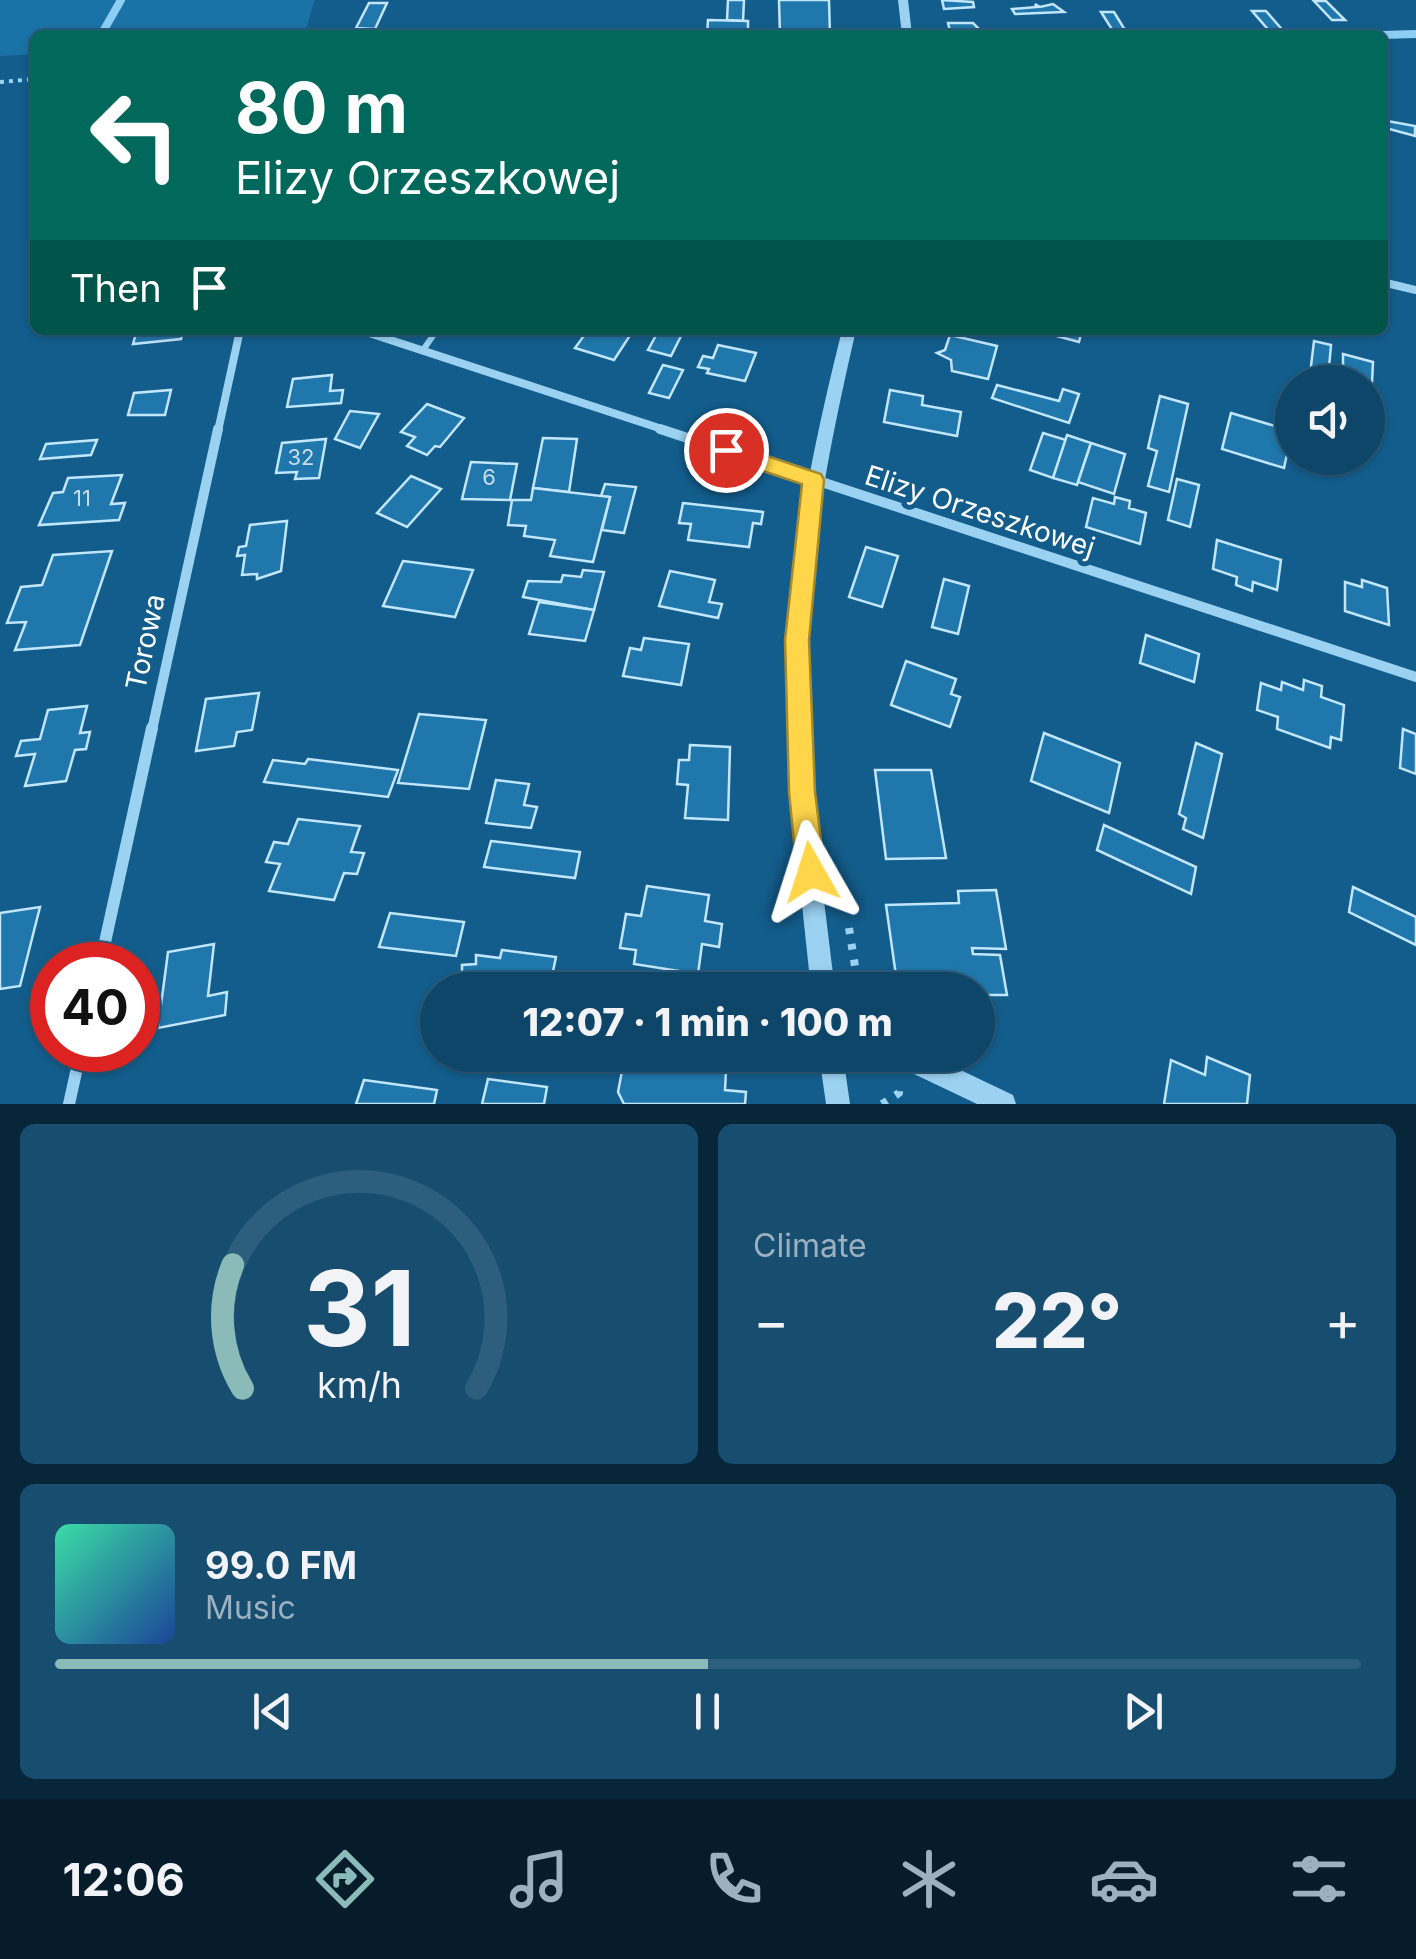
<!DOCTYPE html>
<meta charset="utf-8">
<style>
:root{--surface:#0e4669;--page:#174d6f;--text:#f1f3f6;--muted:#9bb1c0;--line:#2e5e7d;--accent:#8bbbb9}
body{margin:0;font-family:Inter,sans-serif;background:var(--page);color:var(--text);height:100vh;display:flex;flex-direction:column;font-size:38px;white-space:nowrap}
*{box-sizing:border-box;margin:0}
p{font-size:32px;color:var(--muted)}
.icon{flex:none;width:55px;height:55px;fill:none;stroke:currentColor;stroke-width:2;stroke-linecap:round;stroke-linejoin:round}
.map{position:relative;height:1104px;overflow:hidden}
.side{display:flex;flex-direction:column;gap:20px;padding:20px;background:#08263a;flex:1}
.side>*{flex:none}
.guide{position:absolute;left:30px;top:30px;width:1358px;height:305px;border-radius:15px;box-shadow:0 2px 8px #0004,0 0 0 2px var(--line);background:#00695c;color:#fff;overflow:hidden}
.controls{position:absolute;left:1275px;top:365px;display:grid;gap:20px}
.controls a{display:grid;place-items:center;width:110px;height:110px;border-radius:50%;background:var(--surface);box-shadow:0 2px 8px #0004,0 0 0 2px var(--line);font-size:50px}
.speed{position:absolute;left:30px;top:942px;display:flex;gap:20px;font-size:50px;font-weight:700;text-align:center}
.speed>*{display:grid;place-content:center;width:130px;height:130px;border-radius:50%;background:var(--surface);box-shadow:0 2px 8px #0004,0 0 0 2px var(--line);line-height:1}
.speed .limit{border:15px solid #d22;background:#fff;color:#111}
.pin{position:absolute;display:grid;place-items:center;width:85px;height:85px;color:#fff;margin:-42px;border:5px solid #fff;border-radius:50%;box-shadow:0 2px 10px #0007}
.me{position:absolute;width:110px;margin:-55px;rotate:354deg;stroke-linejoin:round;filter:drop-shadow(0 0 8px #0008)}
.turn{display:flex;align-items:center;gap:35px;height:210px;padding:0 40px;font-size:45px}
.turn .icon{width:130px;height:130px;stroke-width:2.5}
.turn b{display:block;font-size:70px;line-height:85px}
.then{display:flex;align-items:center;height:95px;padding:0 40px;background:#0003;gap:20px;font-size:38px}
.big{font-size:75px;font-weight:800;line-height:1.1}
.side .widget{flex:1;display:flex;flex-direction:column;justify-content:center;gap:15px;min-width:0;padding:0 35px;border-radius:15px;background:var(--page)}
.side .dial{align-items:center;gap:0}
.dial svg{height:260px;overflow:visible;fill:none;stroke:var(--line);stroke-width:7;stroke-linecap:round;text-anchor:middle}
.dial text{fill:var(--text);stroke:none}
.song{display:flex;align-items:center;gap:30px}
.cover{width:120px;height:120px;border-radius:15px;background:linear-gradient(135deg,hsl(160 70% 55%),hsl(220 70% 35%))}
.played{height:10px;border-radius:5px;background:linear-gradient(90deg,var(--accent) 50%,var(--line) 50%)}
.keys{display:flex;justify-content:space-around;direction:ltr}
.heat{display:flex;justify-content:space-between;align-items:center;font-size:55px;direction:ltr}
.side .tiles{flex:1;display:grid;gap:20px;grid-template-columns:1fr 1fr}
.widget:last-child{grid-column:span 2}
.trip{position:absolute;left:420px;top:972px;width:575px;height:100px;border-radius:50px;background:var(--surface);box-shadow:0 2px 8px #0004,0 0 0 2px var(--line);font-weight:800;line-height:100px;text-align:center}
.dock{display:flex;height:160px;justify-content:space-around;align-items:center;background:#061c2a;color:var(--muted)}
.dock .icon{width:70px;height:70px}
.dock .current{color:var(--accent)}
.dock b{font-size:45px;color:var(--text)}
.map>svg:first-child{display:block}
.green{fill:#1b72a6}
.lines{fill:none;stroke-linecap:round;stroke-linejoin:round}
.stream{stroke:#8dcff4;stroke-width:8}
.building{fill:#2077ab;stroke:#c2e6fc;stroke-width:2.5}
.path-far1{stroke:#9bd1f1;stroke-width:4;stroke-dasharray:4 5;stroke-linecap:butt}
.path{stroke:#9bd1f1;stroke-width:8;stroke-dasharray:6 10;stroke-linecap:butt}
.service-far1{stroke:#9bd1f1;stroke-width:5}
.service{stroke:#9bd1f1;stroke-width:6}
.minor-far2{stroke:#9bd1f1;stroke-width:8}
.minor-far1{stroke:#9bd1f1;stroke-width:10}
.minor{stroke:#9bd1f1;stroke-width:12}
.tertiary{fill:#9bd1f1;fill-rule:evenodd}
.route{fill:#ffd54a;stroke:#a68a30;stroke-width:2.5}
.labels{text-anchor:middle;stroke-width:10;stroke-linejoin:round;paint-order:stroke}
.number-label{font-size:22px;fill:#c7ddea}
.street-label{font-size:28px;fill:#fff;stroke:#135d8c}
</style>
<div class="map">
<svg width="1416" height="1104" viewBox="0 0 1416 1104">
<rect width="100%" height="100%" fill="#135d8c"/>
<!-- green -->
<polygon class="green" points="0,0 315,0 306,28 235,35 35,35 35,54 0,56"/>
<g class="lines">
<!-- stream -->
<g class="stream">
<polyline points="101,35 121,0"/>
<polyline points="1382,35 1416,34"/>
</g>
</g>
<!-- building -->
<g class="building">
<polygon points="728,0 744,0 743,21 727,20"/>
<polygon points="779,0 829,0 830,35 780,35"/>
<polygon points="942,0 973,2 974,7 944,9"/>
<polygon points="1314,1 1326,1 1345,20 1332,20"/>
<polygon points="369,3 387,3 375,29 356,28"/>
<polygon points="1035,4 1040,7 1053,4 1064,12 1015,14 1012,9 1037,7"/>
<polygon points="1252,11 1266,11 1286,34 1272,34"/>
<polygon points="1101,12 1114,12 1125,30 1113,31"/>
<polygon points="708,20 748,21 748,35 707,35"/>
<polygon points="948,23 973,23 984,34 951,35"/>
<polygon points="1382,120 1415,126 1415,136 1382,127"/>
<polygon points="137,330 183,330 181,339 133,344"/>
<polygon points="588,330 616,330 629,337 614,360 575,348"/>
<polygon points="659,330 684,330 671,356 648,350"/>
<polygon points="1034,330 1082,330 1079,342"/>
<polygon points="950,335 997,346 988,379 952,371 951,360 937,353 945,350"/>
<polygon points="1314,341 1331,345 1328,379 1310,374"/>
<polygon points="718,345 756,353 745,381 707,373 709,369 698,367 703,356 713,358"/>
<polygon points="1343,354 1373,362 1372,383 1343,375"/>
<polygon points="663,365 683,370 669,398 649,393"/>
<polygon points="332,375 330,391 343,390 341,403 287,407 293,379"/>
<polygon points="997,385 1059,401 1063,389 1079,394 1069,423 992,398"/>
<polygon points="171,390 165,415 128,415 134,393"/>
<polygon points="890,390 923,396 922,405 961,412 957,436 884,422"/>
<polygon points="1160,396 1188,404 1169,492 1148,486 1157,451 1148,448"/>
<polygon points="427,404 464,418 440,447 435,446 427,455 407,446 415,437 401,432"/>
<polygon points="350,411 379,414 360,448 335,439"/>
<polygon points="1231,413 1292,431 1284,468 1222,449"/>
<polygon points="1043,433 1066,440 1053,478 1030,470"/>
<polygon points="1067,435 1091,443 1077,485 1053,478"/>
<polygon points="543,438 577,439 569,492 533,488"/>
<polygon points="326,439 319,478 295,479 297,472 276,473 282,443"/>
<polygon points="97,440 91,455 40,459 46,444"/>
<polygon points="1091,443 1125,454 1114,494 1078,482"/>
<polygon points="471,462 517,464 510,500 462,499"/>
<polygon points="122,475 111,504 125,503 119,520 39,525 53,493 63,492 68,478"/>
<polygon points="411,476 441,489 407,527 377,513"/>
<polygon points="1177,479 1199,485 1190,527 1168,520"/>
<polygon points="605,484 636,487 624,533 602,530 610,497 601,496"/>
<polygon points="533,488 610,497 593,562 550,556 555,540 524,536 526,526 508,525 512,500 531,500"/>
<polygon points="1115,497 1130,501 1129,508 1146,513 1140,544 1086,527 1093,498 1114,504"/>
<polygon points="683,503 763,512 761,524 753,523 749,547 688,540 691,524 679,523"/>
<polygon points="287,521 281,571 257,579 257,574 242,575 245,555 237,556 239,547 246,546 250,525"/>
<polygon points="1217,540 1281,560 1277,590 1253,582 1252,591 1236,585 1237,577 1213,569"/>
<polygon points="866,547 898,556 882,607 849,597"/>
<polygon points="112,551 80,645 15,650 26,622 7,623 21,587 42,585 53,555"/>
<polygon points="403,561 473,570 455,617 383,606"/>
<polygon points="583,570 604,572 594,610 523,597 528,581 561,582 563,575 581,577"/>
<polygon points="670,571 715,580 709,602 722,604 718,618 659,606"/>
<polygon points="944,579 969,586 958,634 932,627"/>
<polygon points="1362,580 1387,588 1389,625 1345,611 1345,582 1362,587"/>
<polygon points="539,602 594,610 585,641 529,634"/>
<polygon points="1146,635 1199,654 1194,682 1140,663"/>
<polygon points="644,638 689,644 681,685 623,676 630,648 641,650"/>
<polygon points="906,661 956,679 951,694 960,697 950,727 891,705"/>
<polygon points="1304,680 1322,686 1321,697 1344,705 1341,740 1331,737 1330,748 1277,729 1278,717 1257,710 1261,683 1281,690 1282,682 1303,690"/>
<polygon points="259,693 252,730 237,732 234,746 196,751 206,699"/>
<polygon points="87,706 80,733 90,732 86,749 75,750 66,781 25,786 35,754 16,756 21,741 40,739 48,710"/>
<polygon points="419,714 486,720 469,789 398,783"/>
<polygon points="1403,729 1416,734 1416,774 1400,768"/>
<polygon points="1044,733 1120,763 1109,813 1031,781"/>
<polygon points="1196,743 1222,754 1203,838 1183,829 1186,818 1179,814"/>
<polygon points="690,745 730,747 728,820 685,818 688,785 677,784 679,760 689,760"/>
<polygon points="308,759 398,770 388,797 264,782 273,760 305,764"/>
<polygon points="875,770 931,770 946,858 886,859"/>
<polygon points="496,780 529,784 524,805 537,807 531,828 486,823"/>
<polygon points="298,819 360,826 351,852 364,853 357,874 344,873 334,900 269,891 280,864 266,862 274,842 288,844"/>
<polygon points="1104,825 1196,867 1191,894 1097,850"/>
<polygon points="491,841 580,852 575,878 484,867"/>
<polygon points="647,886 709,895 705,921 722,924 719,947 702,944 698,974 634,964 636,950 620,948 626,914 641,916"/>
<polygon points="1353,887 1416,917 1416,945 1349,912"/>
<polygon points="996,890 1006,949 972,948 973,954 1000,955 1007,995 978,995 978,990 971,988 898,990 886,905 959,903 958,891"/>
<polygon points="40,907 20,986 0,989 0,913"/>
<polygon points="390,913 464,922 456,956 379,947"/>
<polygon points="214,944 208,996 227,992 225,1015 158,1028 168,952"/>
<polygon points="502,950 556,957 549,990 494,983 493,987 462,987 462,965 476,964 476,955 500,958"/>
<polygon points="632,1055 709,1055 707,1068 726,1071 725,1090 746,1092 745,1104 624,1104 618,1092 622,1071 630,1066"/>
<polygon points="1207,1057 1250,1075 1247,1104 1164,1104 1171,1060 1205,1075"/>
<polygon points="488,1079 547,1087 544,1104 482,1104"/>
<polygon points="364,1080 437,1090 434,1104 356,1104"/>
</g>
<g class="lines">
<!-- path-far1 -->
<polyline class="path-far1" points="0,82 35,79"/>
<!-- path -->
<g class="path">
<polyline points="849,928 857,979 876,990"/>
<polyline points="882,1104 899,1093 899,1086"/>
</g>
<!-- service-far1 -->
<polyline class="service-far1" points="376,35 384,31"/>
<!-- service -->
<polyline class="service" points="423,350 437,330"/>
<!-- minor-far2 -->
<g class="minor-far2">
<polyline points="1382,282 1416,290"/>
<polyline points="360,330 668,431"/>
<polyline points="218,431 240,330"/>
</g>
<!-- minor-far1 -->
<g class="minor-far1">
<polyline points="660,429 1416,677"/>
<polyline points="152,730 218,429"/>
</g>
<!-- minor -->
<g class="minor">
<polyline points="100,965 152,728"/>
<polyline points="69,1104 81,1050"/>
</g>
<!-- tertiary -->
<g class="tertiary">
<polygon points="898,0 908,0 912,35 902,35"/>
<path d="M842,330h14c-27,117 -51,235 -49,355 1,102 16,204 28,305h-24c-10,-101 -24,-203 -24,-305 1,-121 26,-238 55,-355z"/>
<polygon points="819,1055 843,1055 850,1104 826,1104"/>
<polygon points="890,1055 929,1055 1013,1095 1016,1104 977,1104 893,1064"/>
</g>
</g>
<!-- route -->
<polygon class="route" points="726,442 821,474 824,480 809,640 815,792 825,872 821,882 811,886 801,882 797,872 789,792 785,640 802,484 718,456 715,450 718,445"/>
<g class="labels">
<!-- number labels -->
<g class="number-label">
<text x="301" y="465">32</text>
<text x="489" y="485">6</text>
<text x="82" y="506">11</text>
</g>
<!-- street labels -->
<g class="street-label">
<text transform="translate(980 511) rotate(18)" y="10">Elizy Orzeszkowej</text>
<text transform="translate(145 642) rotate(-78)" y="10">Torowa</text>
</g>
</g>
</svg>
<div class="controls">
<a><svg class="icon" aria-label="sound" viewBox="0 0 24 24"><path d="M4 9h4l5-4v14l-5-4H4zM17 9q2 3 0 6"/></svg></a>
</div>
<div class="speed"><div class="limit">40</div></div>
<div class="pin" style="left:726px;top:450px;background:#d93025"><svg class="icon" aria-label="arrive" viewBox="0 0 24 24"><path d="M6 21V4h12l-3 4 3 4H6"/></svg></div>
<svg class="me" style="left:811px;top:872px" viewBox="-20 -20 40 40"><path d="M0-17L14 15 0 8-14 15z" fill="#ffd54a" stroke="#fff" stroke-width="4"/></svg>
<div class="trip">12:07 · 1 min · 100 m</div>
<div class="guide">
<div class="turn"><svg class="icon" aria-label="left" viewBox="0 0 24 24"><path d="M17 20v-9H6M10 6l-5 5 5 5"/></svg><div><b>80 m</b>Elizy Orzeszkowej</div></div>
<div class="then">Then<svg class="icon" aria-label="arrive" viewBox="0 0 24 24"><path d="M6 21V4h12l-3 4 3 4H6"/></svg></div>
</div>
</div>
<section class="side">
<div class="tiles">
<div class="widget dial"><svg viewBox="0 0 100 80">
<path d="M14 69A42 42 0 1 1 86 69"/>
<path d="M14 69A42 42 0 0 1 11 31" stroke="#8bbbb9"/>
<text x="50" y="56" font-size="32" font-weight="700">31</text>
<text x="50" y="72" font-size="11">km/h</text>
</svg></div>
<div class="widget"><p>Climate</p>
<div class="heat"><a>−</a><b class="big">22°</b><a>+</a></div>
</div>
<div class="widget">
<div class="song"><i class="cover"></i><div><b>99.0 FM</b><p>Music</p></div></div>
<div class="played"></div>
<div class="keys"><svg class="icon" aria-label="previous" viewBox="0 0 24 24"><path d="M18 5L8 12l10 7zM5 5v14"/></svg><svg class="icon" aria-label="pause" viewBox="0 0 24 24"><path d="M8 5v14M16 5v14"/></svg><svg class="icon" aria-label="next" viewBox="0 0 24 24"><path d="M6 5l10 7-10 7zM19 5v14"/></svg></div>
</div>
</div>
</section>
<nav class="dock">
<b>12:06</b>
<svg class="icon current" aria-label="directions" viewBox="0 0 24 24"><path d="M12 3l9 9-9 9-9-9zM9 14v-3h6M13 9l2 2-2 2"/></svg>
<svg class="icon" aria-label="music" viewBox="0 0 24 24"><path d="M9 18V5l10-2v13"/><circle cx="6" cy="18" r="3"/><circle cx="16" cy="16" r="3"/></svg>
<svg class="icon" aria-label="phone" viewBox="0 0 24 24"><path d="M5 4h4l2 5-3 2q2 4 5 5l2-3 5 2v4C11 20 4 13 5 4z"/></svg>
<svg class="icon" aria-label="climate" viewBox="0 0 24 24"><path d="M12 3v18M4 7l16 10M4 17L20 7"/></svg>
<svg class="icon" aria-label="car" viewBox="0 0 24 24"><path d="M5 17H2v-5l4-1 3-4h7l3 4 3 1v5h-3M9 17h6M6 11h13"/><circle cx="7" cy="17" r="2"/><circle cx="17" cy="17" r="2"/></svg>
<svg class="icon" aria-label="filters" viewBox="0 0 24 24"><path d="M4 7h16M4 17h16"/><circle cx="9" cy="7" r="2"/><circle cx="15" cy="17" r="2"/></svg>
</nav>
